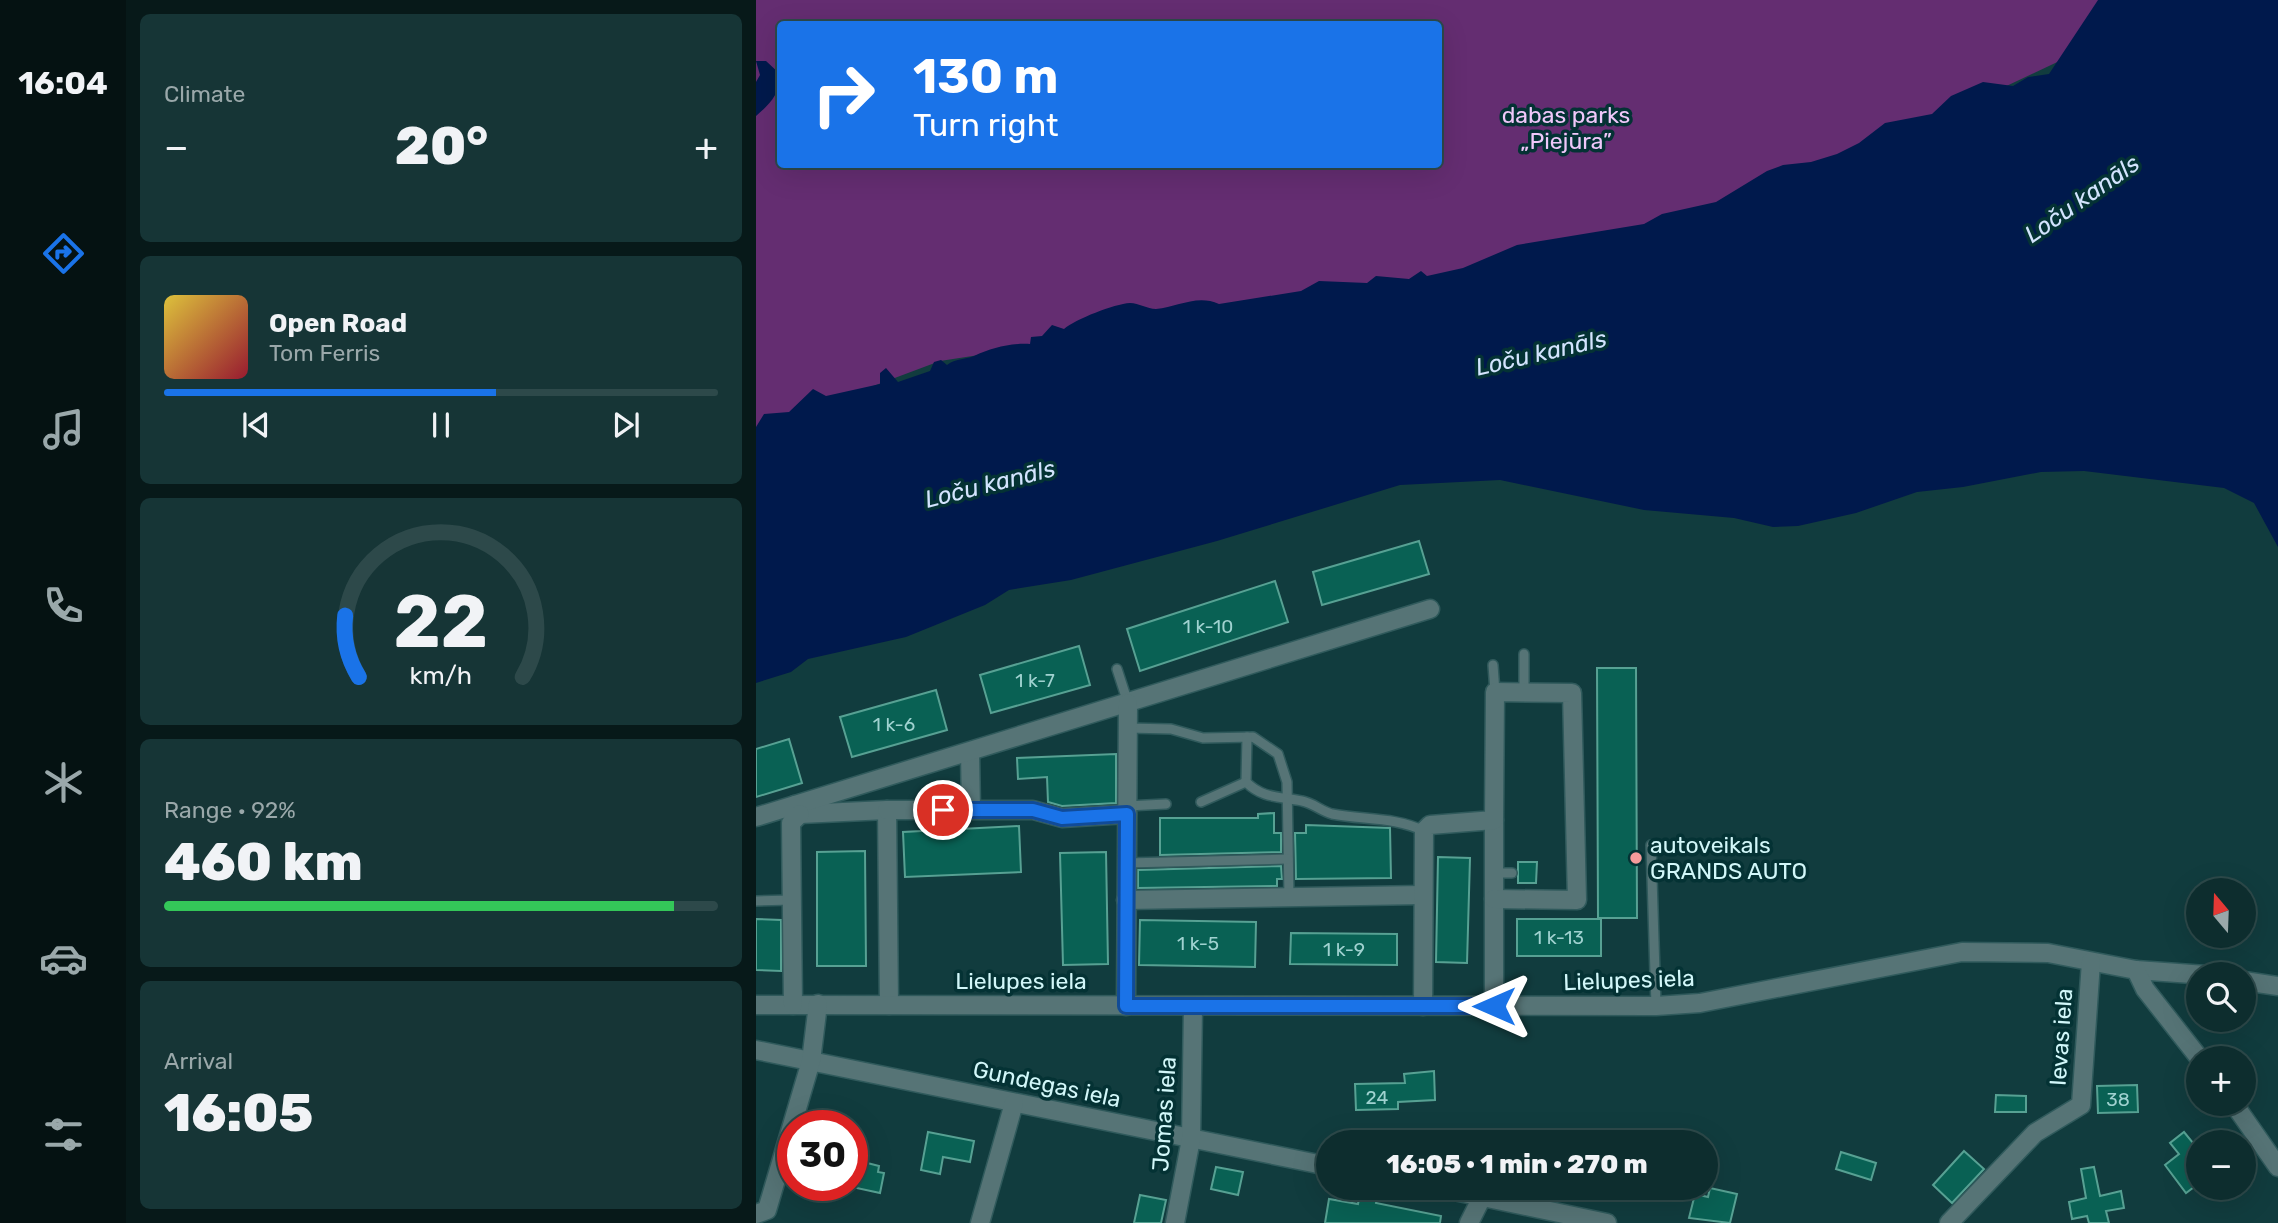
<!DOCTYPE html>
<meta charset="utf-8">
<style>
:root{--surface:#0d2d2e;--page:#163536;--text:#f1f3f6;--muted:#9aa8aa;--line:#2d494a;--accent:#1a73e8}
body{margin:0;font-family:Rubik,sans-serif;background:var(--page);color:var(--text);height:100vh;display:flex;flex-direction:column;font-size:26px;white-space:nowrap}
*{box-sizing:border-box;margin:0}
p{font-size:23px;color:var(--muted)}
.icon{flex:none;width:38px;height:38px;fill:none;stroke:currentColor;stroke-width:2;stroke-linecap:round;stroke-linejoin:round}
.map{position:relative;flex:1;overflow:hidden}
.side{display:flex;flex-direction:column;gap:14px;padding:14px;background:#071919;width:630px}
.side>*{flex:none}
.top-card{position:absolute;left:21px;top:21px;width:665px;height:147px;border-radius:7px;box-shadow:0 7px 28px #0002,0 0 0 2px var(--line);background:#1a73e8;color:#fff;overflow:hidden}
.needle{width:46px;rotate:341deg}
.buttons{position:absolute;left:1430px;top:878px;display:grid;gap:14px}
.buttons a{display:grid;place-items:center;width:70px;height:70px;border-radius:50%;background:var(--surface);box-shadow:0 7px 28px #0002,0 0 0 2px var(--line);font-size:35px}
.speed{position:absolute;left:21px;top:1110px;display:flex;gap:14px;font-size:35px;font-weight:700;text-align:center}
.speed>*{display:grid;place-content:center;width:91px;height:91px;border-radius:50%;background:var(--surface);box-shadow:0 7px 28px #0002,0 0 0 2px var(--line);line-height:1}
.speed .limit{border:10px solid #d22;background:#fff;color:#111}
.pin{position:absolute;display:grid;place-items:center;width:60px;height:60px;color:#fff;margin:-30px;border:4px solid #fff;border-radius:50%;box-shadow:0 2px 7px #0007}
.me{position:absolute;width:77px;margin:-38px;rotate:270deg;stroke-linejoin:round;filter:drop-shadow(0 0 5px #0008)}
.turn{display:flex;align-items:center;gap:24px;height:147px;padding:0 21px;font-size:32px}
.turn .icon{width:91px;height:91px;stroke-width:2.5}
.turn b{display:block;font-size:49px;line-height:60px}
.big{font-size:52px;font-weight:800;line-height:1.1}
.side .tile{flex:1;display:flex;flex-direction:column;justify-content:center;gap:10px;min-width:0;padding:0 24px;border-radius:10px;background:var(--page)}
.side .dial{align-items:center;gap:0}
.dial svg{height:182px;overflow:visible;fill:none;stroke:var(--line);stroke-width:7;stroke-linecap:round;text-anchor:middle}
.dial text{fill:var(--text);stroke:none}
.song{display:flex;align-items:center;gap:21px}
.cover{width:84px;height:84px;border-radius:10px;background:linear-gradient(135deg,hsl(50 70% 55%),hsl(350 70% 35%))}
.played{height:7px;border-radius:4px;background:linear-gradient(90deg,var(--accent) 60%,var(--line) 60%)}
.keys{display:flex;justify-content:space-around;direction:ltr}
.heat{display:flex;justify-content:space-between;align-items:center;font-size:38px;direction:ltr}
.charge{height:10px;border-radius:5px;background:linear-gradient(90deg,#34c759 92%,var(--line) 0)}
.trip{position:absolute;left:560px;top:1130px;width:402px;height:70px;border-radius:35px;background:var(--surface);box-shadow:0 7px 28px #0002,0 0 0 2px var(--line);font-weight:800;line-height:70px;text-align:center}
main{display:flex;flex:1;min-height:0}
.tab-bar{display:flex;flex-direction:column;width:126px;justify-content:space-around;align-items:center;background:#051212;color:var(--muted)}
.tab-bar .icon{width:49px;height:49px}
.tab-bar .on{color:var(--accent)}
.tab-bar b{font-size:32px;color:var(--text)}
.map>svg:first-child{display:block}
.green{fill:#642d71;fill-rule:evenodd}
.water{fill:#00194c}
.building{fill:#096154;stroke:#57a193;stroke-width:2}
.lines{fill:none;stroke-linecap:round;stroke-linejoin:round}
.service-casing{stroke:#305a5c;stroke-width:12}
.minor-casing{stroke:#305a5c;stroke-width:21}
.service{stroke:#567476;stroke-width:9}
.minor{stroke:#567476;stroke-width:18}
.route-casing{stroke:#114b97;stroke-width:18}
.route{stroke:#1a73e8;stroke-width:12}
.poi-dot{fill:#f59b9b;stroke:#043234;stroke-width:2.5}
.labels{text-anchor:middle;stroke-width:7;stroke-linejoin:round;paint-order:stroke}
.number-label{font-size:19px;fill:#a0d2d0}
.park-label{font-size:23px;fill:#f0c8fa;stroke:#043234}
.poi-label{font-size:23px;fill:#d2f7f9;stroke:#043234;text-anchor:start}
.street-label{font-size:23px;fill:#d2f7f9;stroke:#043234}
.water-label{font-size:24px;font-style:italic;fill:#d3e4fe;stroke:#043234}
</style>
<main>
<nav class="tab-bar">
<b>16:04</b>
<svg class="icon on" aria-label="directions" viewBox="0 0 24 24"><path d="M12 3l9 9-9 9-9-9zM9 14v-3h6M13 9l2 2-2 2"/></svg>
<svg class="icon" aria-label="music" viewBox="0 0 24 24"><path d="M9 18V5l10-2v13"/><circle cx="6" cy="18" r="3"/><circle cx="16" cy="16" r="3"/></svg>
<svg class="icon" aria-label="phone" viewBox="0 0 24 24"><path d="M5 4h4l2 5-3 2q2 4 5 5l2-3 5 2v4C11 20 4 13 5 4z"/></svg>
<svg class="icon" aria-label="climate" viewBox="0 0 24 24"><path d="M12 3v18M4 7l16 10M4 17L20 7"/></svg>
<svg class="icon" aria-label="car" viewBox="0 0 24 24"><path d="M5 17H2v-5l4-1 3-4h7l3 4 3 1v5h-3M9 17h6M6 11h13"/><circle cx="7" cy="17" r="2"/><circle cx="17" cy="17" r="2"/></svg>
<svg class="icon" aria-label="filters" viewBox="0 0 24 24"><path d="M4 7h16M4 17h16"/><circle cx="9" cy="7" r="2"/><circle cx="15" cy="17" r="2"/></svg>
</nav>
<section class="side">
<div class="tile"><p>Climate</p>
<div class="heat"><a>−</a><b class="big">20°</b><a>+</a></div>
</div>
<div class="tile">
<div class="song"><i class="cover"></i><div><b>Open Road</b><p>Tom Ferris</p></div></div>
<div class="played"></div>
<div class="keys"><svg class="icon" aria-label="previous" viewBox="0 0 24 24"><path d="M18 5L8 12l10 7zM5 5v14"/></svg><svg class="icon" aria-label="pause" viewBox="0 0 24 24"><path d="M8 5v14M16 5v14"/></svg><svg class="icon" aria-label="next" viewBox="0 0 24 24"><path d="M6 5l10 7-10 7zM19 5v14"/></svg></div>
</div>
<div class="tile dial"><svg viewBox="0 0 100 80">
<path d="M14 69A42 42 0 1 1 86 69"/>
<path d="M14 69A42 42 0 0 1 8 42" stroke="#1a73e8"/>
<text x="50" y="56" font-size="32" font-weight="700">22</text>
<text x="50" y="72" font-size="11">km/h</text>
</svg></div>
<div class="tile"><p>Range · 92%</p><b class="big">460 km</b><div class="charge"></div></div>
<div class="tile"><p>Arrival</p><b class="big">16:05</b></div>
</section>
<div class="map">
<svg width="1522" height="1223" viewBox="0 0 1522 1223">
<rect width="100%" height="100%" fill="#113c3e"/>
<!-- green -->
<path class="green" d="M0,0h1351l-20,48 -367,173 -191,49 -589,91 -184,69zM24,24h658v140h-658z"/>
<!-- water -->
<g class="water">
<path d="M1342,0h180v547l-24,-44 -30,-15 -140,-17 -43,1 -78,15 -46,5 -61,21 -58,13 -25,1 -39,-9 -90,-8 -144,-30 -100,5 -183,56 -146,39 -62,10 -24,15 -79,32 -98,22 -17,13 -35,11v-256l8,-13 25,-2 24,-23 13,7 54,-12v-11l6,-5 12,14 32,-11 4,-9 7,-2 6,5c9,-7 17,-5 27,-9 18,-8 35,-13 56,-12l1,-7 11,-1 10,-11 12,4c12,-10 50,-25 66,-26 9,0 17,6 26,6 22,-2 41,-15 63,-5l82,-13 18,-10 48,2 9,-7 33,3 12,-8 6,5 36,-8 54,-23 127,-21 18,-10 54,-12 51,-31 16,-6 28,-3 26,-8 22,-11 26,-20 47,-9 19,-18 32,-14 30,4 15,-9 21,-3z"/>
<path d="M0,61h10l14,13c1,19 -10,30 -24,42v-34l4,-7z"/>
</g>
<!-- building -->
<g class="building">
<polygon points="663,541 673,574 566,605 557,572"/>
<polygon points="519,581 532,622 384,671 371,629"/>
<polygon points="323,646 334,685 235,713 224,675"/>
<polygon points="841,668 880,668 881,918 842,918"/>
<polygon points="180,690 191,730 96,757 84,717"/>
<polygon points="33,739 46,783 0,797 0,749"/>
<polygon points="360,754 360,803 306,806 292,802 291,777 262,779 261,758"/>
<polygon points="518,813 518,833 525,833 525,852 404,855 404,818 502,818 502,814"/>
<polygon points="550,825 634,828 635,878 540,879 539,833 550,833"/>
<polygon points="263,826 265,872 149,877 147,832"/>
<polygon points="109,851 110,966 61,966 61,852"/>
<polygon points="350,852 352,964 307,965 304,853"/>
<polygon points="682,857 714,858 711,963 680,962"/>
<polygon points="762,862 781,862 780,883 762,883"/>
<polygon points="525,866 526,879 521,879 521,886 382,888 382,870"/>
<polygon points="0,919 25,920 25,971 0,970"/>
<rect x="761" y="919" width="84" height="37"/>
<polygon points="384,920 500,922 499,967 383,965"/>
<polygon points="535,933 641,934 641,965 534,964"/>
<polygon points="678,1071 679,1100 642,1102 642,1109 600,1110 599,1084 649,1083 648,1074"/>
<polygon points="1381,1085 1382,1112 1342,1113 1341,1086"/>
<polygon points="1240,1095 1270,1096 1270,1112 1239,1112"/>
<polygon points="172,1132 218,1141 214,1162 187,1157 184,1174 165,1170"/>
<polygon points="1428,1132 1442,1149 1442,1184 1430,1193 1409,1165 1423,1154 1414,1143"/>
<polygon points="1208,1151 1228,1169 1196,1203 1177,1185"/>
<polygon points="1085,1152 1120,1163 1115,1180 1080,1169"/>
<polygon points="96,1159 123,1166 122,1172 128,1173 124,1193 96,1187"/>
<polygon points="460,1167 487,1172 482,1195 455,1189"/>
<polygon points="1338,1167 1344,1196 1365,1191 1368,1208 1350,1211 1353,1223 1333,1223 1331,1216 1316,1219 1313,1202 1330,1198 1325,1169"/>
<polygon points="954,1188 981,1194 974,1223 933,1218 939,1194 952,1197"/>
<polygon points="604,1194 621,1197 620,1203 685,1216 684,1223 569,1223 573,1199 602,1204"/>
<polygon points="384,1195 410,1200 405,1223 378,1223"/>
</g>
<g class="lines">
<defs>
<g id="service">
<polyline points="737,665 739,692"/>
<polyline points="361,669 372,703"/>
<polyline points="768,692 768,654"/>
<polyline points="372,728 415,729 447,738 497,737 522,754 531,782 533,897"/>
<path d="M491,737l-1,45c17,17 33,14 56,19 11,2 19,10 30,13 31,6 64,3 92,17"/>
<polyline points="445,802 490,782"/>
<polyline points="371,806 410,804"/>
<polyline points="895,845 900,1006"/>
<polyline points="370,863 532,859"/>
<polyline points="738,873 756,873"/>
<polyline points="0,901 36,900"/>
</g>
<g id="minor">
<polyline points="214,752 215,810"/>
<polyline points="39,805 44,814 131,810 133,1005"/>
<polyline points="131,810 277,810 306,818 371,814"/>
<polyline points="0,817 674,609"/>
<polyline points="738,820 738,1006"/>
<polyline points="370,900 666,895"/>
<polyline points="1380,970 1450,975"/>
<polyline points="1488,981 1522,986"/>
<polyline points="0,1005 900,1006 944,1003 1206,952 1292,953 1380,970 1389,989 1444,1059"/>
<polyline points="37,1005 35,823 44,814"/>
<polyline points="370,1006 372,703"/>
<polyline points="667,1006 668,831 674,825 738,820 739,692 816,693 821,900 738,899"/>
<polyline points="0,1050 572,1166"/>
<polyline points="1478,1104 1522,1167"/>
<polyline points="684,1188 851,1223"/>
<polyline points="0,1214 11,1210 55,1061 62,1004"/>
<polyline points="224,1223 258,1103"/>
<polyline points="419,1223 435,1139 437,1007"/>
<polyline points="713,1223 726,1197"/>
<polyline points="1193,1223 1279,1133 1325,1105 1335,962"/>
</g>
</defs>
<!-- service casing -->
<use href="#service" class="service-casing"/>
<!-- minor casing -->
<use href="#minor" class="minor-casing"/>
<!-- service -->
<use href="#service" class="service"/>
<!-- minor -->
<use href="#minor" class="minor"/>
</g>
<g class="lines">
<defs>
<polyline id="route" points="187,810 277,810 306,818 371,814 370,1006 738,1006"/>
</defs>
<!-- route casing -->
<use href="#route" class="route-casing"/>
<!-- route -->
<use href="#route" class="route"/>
</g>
<!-- markers -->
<circle class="poi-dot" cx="880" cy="858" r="7"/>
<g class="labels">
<!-- number labels -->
<g class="number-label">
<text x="452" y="633">1 k-10</text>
<text x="279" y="687">1 k-7</text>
<text x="138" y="731">1 k-6</text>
<text x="803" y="944">1 k-13</text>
<text x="442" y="950">1 k-5</text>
<text x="588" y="956">1 k-9</text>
<text x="621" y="1104">24</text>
<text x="1362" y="1106">38</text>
</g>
<!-- park labels -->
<g class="park-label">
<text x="810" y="123">dabas parks<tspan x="810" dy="26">„Piejūra”</tspan></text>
</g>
<!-- poi labels -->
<g class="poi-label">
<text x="894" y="853">autoveikals<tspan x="894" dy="26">GRANDS AUTO</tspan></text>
</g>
<!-- street labels -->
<g class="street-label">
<text transform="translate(873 980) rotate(-2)" y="8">Lielupes iela</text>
<text x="265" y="989">Lielupes iela</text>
<text transform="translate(1305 1037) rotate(-86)" y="8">Ievas iela</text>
<text transform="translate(291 1084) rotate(12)" y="8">Gundegas iela</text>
<text transform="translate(408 1114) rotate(-86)" y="8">Jomas iela</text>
</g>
<!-- water labels -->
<g class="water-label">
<text transform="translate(1326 199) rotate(-35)" y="8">Loču kanāls</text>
<text transform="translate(785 353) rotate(-13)" y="8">Loču kanāls</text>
<text transform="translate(234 484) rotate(-14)" y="8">Loču kanāls</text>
</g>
</g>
</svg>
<div class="buttons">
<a><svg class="needle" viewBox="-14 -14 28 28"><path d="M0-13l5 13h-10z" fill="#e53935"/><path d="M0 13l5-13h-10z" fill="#9aa8aa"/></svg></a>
<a><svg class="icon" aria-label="search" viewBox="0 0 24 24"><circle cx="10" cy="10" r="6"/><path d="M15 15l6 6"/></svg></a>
<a>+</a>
<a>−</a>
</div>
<div class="speed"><div class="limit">30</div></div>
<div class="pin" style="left:187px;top:810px;background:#d93025"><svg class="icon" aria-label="arrive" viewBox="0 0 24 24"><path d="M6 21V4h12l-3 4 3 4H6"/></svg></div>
<svg class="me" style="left:738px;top:1006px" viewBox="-20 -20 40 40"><path d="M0-17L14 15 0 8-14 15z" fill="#1a73e8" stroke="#fff" stroke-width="4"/></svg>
<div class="trip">16:05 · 1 min · 270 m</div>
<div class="top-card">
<div class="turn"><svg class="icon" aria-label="right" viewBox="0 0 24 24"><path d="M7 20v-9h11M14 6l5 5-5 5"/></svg><div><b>130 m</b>Turn right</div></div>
</div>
</div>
</main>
